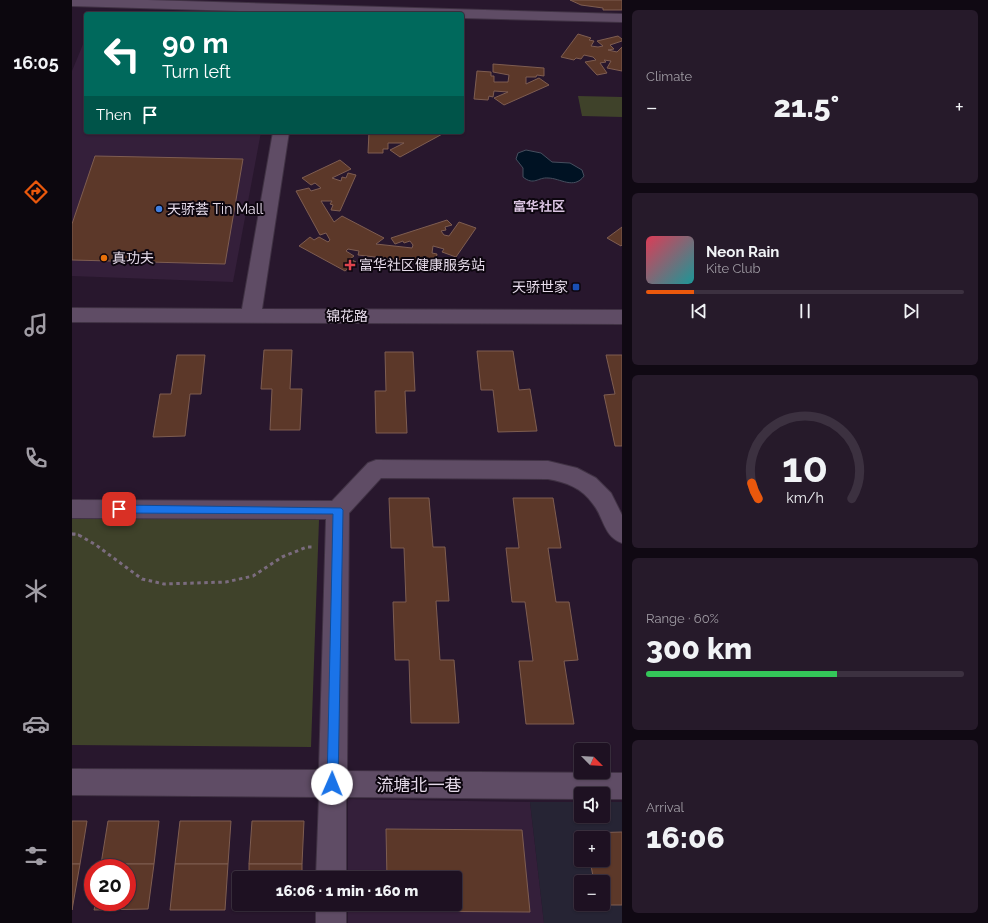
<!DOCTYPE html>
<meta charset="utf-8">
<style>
:root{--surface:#1e1122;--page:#261a2a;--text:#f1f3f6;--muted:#a19da5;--line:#3c3140;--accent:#ea580c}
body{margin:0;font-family:Raleway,"Noto Sans SC",sans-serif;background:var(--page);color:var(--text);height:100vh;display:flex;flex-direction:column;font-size:15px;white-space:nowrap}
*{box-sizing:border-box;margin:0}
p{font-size:13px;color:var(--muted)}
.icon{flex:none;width:22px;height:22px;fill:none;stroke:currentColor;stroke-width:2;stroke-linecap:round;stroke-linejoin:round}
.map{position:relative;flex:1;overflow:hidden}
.details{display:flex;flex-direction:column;gap:10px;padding:10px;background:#100913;width:366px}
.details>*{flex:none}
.banner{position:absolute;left:12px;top:12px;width:380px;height:122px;border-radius:4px;box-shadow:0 1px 3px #0004,0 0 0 1px var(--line);background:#00695c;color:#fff;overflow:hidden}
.needle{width:26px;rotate:114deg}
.controls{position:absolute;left:502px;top:743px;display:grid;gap:8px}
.controls a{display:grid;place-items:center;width:36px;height:36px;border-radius:4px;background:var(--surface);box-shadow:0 1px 3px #0004,0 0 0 1px var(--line);font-size:20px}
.speed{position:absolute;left:12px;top:859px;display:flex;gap:8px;font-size:20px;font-weight:700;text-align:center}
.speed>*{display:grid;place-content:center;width:52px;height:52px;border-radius:50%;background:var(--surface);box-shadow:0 1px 3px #0004,0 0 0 1px var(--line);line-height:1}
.speed .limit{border:6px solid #d22;background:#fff;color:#111}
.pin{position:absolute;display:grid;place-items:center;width:34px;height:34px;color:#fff;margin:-17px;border-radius:8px;box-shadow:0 2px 6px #0006}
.me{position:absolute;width:44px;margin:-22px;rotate:1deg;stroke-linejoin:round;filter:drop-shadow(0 0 3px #0008)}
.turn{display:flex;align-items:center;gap:14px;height:84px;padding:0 12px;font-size:18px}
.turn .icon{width:52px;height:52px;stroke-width:2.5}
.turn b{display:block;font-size:28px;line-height:34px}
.then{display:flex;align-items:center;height:38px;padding:0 12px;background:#0003;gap:8px;font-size:15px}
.big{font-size:30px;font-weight:800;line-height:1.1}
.details .widget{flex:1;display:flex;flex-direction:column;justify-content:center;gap:6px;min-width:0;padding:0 14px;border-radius:6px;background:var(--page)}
.details .dial{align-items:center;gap:0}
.dial svg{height:104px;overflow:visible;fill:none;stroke:var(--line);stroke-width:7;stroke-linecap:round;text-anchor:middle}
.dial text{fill:var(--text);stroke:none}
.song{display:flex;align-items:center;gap:12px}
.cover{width:48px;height:48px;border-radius:6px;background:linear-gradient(135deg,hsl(350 70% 55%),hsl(180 70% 35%))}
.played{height:4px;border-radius:2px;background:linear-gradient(90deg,var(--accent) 15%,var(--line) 15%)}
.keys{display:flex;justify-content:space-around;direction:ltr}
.heat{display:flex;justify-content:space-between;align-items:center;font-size:22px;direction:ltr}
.charge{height:6px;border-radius:3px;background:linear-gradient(90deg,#34c759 60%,var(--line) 0)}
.trip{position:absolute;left:160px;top:871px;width:230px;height:40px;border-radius:4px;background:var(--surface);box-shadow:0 1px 3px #0004,0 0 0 1px var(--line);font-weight:800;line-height:40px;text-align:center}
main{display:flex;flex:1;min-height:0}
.tab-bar{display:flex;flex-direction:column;width:72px;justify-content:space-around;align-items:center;background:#0c070e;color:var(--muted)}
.tab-bar .icon{width:28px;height:28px}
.tab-bar .current{color:var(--accent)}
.tab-bar b{font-size:18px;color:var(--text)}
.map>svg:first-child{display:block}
.built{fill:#341f3a}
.education{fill:#262434;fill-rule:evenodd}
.green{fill:#3f422a}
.water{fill:#001223;stroke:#454e5e}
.building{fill:#5c3829;stroke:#7e5d51}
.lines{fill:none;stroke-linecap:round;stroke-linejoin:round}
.minor-casing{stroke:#403244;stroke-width:2}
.path-far1{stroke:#7b6c7f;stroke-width:2.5;stroke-dasharray:3 3;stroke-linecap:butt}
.path{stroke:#7b6c7f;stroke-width:3;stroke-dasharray:3.5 3.5;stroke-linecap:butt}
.minor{fill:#5f4c65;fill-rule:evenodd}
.route{fill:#1a73e8;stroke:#114b97}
.shop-dot{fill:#3f7fe0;stroke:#0d060f;stroke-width:1.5}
.food-dot{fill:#e8710a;stroke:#0d060f;stroke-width:1.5}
.health-dot{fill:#e0444e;stroke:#0d060f;stroke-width:1.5}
.transit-dot{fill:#1a4fb4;stroke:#0d060f;stroke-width:1.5}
.labels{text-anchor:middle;stroke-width:4;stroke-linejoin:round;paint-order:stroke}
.far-quarter-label{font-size:13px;font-weight:bold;fill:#dac4e1;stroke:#0d060f}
.poi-label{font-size:14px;fill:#e5dae9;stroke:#0d060f;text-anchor:start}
.street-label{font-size:14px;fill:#e5dae9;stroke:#0d060f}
.near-street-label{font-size:17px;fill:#e5dae9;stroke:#0d060f}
</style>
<main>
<nav class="tab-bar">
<b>16:05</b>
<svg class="icon current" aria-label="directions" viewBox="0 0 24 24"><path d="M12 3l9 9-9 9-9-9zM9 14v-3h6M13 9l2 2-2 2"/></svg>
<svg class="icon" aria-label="music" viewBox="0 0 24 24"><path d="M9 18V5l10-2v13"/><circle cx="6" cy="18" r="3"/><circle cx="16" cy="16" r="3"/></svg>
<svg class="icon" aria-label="phone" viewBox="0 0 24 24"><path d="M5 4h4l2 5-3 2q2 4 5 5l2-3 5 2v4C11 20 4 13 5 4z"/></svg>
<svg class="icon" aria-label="climate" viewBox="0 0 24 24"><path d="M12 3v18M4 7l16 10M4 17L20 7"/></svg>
<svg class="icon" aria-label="car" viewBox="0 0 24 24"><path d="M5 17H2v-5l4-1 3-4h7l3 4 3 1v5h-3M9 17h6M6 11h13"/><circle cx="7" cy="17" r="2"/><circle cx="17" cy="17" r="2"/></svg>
<svg class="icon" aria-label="filters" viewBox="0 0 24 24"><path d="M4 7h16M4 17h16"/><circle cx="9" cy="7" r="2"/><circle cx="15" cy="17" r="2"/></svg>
</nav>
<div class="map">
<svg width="550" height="923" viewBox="0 0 550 923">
<rect width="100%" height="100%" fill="#28172d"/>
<!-- built -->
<g class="built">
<polygon points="14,37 14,132 189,132 161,282 0,276 0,71"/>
<polygon points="276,799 458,802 472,923 276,923 276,904 383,904 383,878 276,878"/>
</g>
<!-- education -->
<path class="education" d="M458,802h51v14h22v-14h19v121h-78zM509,838h22v22h-22zM509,882h22v22h-22z"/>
<!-- green -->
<g class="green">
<polygon points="506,96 550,97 550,117 510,116"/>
<polygon points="0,518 247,520 239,747 0,745"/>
</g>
<!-- water -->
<path class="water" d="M454,150l15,3 11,9 18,1 12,7 2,6c-10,14 -24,2 -36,2 -10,-1 -14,8 -25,-1v-9l-7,-9 2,-6z"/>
<!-- building -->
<g class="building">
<polygon points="498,0 550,0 550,10 531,10 531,8 509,5"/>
<polygon points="506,34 519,38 517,40 522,41 519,46 526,47 531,46 525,41 546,36 550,39 550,41 538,45 542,49 536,50 545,52 550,47 550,71 535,68 539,61 532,60 534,62 528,63 535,73 525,75 513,62 524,60 521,57 512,55 509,59 504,58 502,60 489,57"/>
<polygon points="421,64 472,68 472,76 465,75 464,77 454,77 454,84 467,78 477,85 432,105 422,98 436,92 422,91 421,97 417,96 416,100 402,99 405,71 419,72 419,76 422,76 422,82 436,82 437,75 421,72"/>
<polygon points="297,132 349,133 374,132 328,157 318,150 332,143 316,143 316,149 311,149 311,153 296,153"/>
<polygon points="23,156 171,159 153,264 0,260 0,224"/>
<polygon points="268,160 279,169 260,178 269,181 270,177 274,178 276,173 284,175 268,211 259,210 261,205 258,204 260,201 249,201 262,222 270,216 312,238 304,244 340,248 341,245 338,241 332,243 331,241 323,244 319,238 375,220 380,225 373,227 374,230 369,231 372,235 377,236 387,222 404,228 384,257 370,252 372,249 361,246 360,253 365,254 363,264 286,255 287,251 276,249 274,251 282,256 278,259 284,262 273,271 227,246 238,237 242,240 247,237 256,242 258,240 254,233 248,235 224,191 237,188 239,191 249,188 243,183 239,185 230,178"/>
<polygon points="550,227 550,245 549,246 535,238"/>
<polygon points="192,350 220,350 218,389 230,389 228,430 198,430 200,389 189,389"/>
<polygon points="405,351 441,351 447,390 458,389 465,431 426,432 421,390 409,390"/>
<polygon points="313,352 341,352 343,391 333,391 335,433 304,433 303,391 314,391"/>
<polygon points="105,355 133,355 129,394 118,394 113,436 81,437 88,394 99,394"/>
<polygon points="534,355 550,355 550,446 543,446 532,395 543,394"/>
<polygon points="317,498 357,498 361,547 373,547 377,601 364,601 368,660 382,660 387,723 339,723 337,660 323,660 321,602 334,602 332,548 319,548"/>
<polygon points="441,498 481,498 489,548 476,548 484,602 497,602 506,660 492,661 502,724 454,724 447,661 461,661 453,602 440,602 434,548 447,548"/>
<polygon points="0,821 15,821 8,864 0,864"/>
<polygon points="36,821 87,821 82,864 29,864"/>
<polygon points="108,821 159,821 156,864 103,864"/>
<polygon points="180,821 232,821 230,864 177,864"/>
<polygon points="314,829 450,830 458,912 316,911 316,904 383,904 383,878 315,878"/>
<polygon points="550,832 550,905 525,905 531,904 531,882 522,882 518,860 531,860 531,838 515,838 514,833"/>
<polygon points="0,864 8,864 0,910"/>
<polygon points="29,864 82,864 76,909 22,910 24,902 55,902 55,868 28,868"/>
<polygon points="103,864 156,864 153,910 98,910"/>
<rect x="177" y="864" width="53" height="14"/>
<rect x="175" y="904" width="54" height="5"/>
</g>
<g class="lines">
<defs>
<g id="minor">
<polygon points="0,0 76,0 550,14 550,22 390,18 390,14 267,14 0,6"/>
<polygon points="201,132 217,132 190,309 550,310 550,324 0,322 0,308 170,309"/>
<path d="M304,460l172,1 29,7 19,10 15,15 11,22v28c-19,-7 -18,-26 -29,-39 -11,-16 -27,-22 -45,-25l-167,-1 -32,35 -2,258 275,2v26h-19v-5h-22v5l-235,-2v81h-30l3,-81 -247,-2v-26l247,1 7,-251 -254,-1v-18l260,1 36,-38z"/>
<rect x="244" y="904" width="30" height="19"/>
</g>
</defs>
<!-- minor casing -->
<use href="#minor" class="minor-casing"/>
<!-- path-far1 -->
<polyline class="path-far1" points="0,534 7,535"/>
<!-- path -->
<polyline class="path" points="0,534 5,534 24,545 70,579 92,584 154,582 181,576 210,557 235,547 243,547"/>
<!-- minor -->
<use href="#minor" class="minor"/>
</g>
<!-- route -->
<polygon class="route" points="47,505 269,508 271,510 266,784 265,788 260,790 256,788 255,784 261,514 47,513 44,512 42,509 44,506"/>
<!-- markers -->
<circle class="shop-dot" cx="87" cy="209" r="4"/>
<circle class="food-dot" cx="32" cy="258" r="4"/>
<path class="health-dot" d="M276 259h4v4h4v4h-4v4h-4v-4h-4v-4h4z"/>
<rect class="transit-dot" x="500" y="283" width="8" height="8" rx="2"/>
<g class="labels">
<!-- far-quarter labels -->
<g class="far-quarter-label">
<text x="467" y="211">富华社区</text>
</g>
<!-- poi labels -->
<g class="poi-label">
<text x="95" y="214">天骄荟 Tin Mall</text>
<text x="40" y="263">真功夫</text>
<text x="287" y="270">富华社区健康服务站</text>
<text x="496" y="292" text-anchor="end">天骄世家</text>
</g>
<!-- street labels -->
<g class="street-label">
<text x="275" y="321">锦花路</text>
</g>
<!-- near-street labels -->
<g class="near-street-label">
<text x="347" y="791">流塘北一巷</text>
</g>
</g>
</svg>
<div class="controls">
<a><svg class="needle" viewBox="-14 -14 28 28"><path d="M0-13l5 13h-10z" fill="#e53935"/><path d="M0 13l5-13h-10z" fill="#a19da5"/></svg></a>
<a><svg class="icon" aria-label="sound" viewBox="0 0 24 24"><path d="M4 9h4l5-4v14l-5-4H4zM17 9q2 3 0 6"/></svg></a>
<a>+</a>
<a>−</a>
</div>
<div class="speed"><div class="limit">20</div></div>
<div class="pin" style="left:47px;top:509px;background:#d93025"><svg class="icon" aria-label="arrive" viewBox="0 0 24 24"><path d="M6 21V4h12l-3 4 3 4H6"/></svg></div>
<svg class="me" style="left:260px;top:784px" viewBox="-20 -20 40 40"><circle r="19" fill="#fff"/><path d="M0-13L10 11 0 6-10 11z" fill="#1a73e8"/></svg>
<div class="trip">16:06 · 1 min · 160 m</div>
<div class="banner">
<div class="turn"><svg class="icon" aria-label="left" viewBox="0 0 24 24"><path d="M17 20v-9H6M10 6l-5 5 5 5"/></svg><div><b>90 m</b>Turn left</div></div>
<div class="then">Then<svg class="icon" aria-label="arrive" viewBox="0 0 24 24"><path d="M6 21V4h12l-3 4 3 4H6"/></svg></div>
</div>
</div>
<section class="details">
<div class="widget"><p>Climate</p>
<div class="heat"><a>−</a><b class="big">21.5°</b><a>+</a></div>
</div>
<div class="widget">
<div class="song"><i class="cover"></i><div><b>Neon Rain</b><p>Kite Club</p></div></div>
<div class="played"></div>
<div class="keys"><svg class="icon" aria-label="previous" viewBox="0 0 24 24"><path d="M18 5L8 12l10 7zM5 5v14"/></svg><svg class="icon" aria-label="pause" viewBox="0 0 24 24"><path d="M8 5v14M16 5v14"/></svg><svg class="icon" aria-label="next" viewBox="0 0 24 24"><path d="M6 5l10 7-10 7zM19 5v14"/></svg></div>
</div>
<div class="widget dial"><svg viewBox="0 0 100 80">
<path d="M14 69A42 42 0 1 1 86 69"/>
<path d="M14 69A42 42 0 0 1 9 57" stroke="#ea580c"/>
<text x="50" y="56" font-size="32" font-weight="700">10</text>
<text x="50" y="72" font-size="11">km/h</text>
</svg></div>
<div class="widget"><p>Range · 60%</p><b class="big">300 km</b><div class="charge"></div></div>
<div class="widget"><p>Arrival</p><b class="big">16:06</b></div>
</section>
</main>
